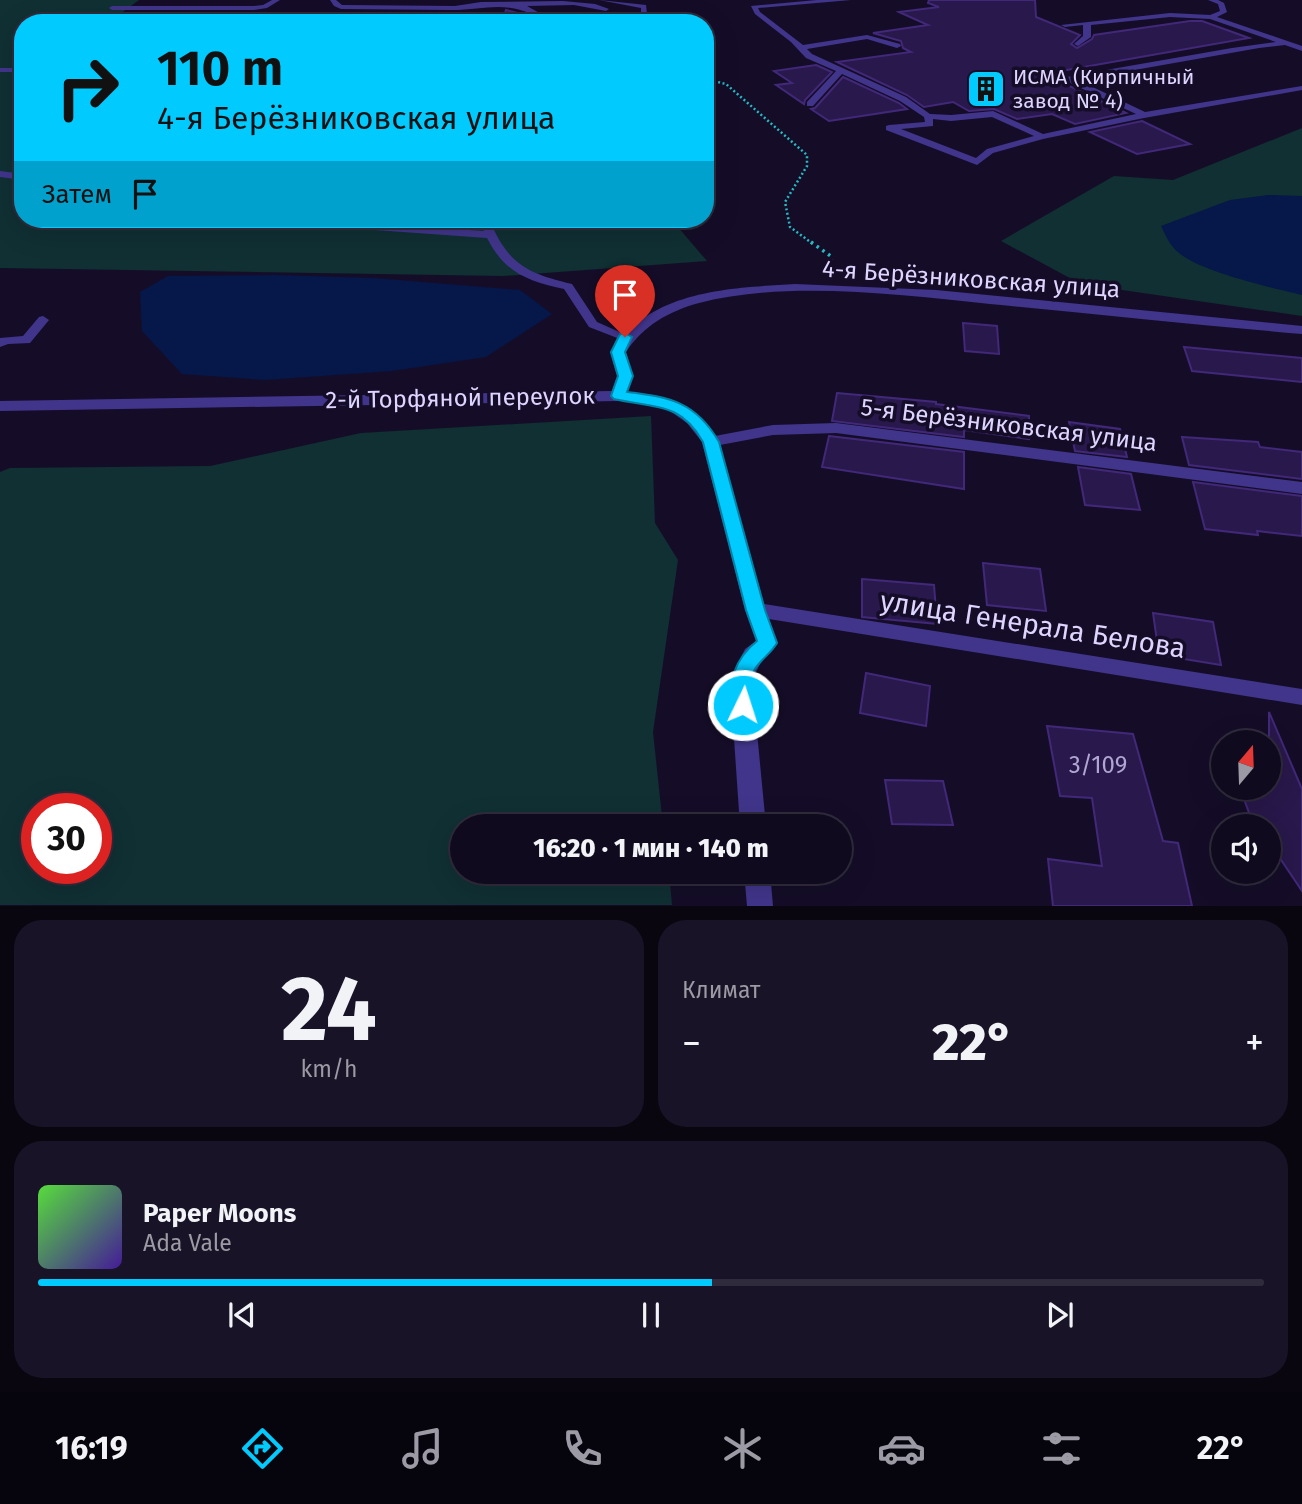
<!DOCTYPE html>
<html lang="ru">
<meta charset="utf-8">
<style>
:root{--surface:#100a1e;--page:#191327;--text:#f1f3f6;--muted:#9c9aa4;--line:#302b3c;--accent:#01caff}
body{margin:0;font-family:"Fira Sans",sans-serif;background:var(--page);color:var(--text);height:100vh;display:flex;flex-direction:column;font-size:26px;white-space:nowrap}
*{box-sizing:border-box;margin:0}
p{font-size:23px;color:var(--muted)}
.icon{flex:none;width:38px;height:38px;fill:none;stroke:currentColor;stroke-width:2;stroke-linecap:round;stroke-linejoin:round}
.map{position:relative;height:906px;overflow:hidden}
.panel{display:flex;flex-direction:column;gap:14px;padding:14px;background:#090610;flex:1}
.panel>*{flex:none}
.top-card{position:absolute;left:14px;top:14px;width:700px;height:214px;border-radius:28px;box-shadow:0 7px 28px #0002,0 0 0 2px var(--line);background:#01caff;color:#111;overflow:hidden}
.needle{width:46px;rotate:19deg}
.tools{position:absolute;left:1211px;top:730px;display:grid;gap:14px}
.tools a{display:grid;place-items:center;width:70px;height:70px;border-radius:50%;background:var(--surface);box-shadow:0 7px 28px #0002,0 0 0 2px var(--line);font-size:35px}
.speed{position:absolute;left:21px;top:793px;display:flex;gap:14px;font-size:35px;font-weight:700;text-align:center}
.speed>*{display:grid;place-content:center;width:91px;height:91px;border-radius:50%;background:var(--surface);box-shadow:0 7px 28px #0002,0 0 0 2px var(--line);line-height:1}
.speed .limit{border:10px solid #d22;background:#fff;color:#111}
.pin{position:absolute;display:grid;place-items:center;width:60px;height:60px;color:#fff;margin:-72px -30px;border-radius:50% 50% 50% 0;rotate:-45deg;box-shadow:0 0 7px #0007}
.pin .icon{rotate:45deg}
.me{position:absolute;width:77px;margin:-38px;rotate:4deg;stroke-linejoin:round;filter:drop-shadow(0 0 5px #0008)}
.turn{display:flex;align-items:center;gap:24px;height:147px;padding:0 28px;font-size:32px}
.turn .icon{width:91px;height:91px;stroke-width:2.5}
.turn b{display:block;font-size:49px;line-height:60px}
.then{display:flex;align-items:center;height:66px;padding:0 28px;background:#0003;gap:14px;font-size:26px}
.big{font-size:52px;font-weight:800;line-height:1.1}
.panel .tile{flex:1;display:flex;flex-direction:column;justify-content:center;gap:10px;min-width:0;padding:0 24px;border-radius:28px;background:var(--page)}
.panel .dial{align-items:center;gap:0}
.dial b{font-size:91px;line-height:1}
.song{display:flex;align-items:center;gap:21px}
.cover{width:84px;height:84px;border-radius:10px;background:linear-gradient(135deg,hsl(110 70% 55%),hsl(260 70% 35%))}
.played{height:7px;border-radius:4px;background:linear-gradient(90deg,var(--accent) 55%,var(--line) 55%)}
.keys{display:flex;justify-content:space-around;direction:ltr}
.heat{display:flex;justify-content:space-between;align-items:center;font-size:38px;direction:ltr}
.panel .tiles{flex:1;display:grid;gap:14px;grid-template-columns:1fr 1fr}
.tile:last-child{grid-column:span 2}
.trip{position:absolute;left:450px;top:814px;width:402px;height:70px;border-radius:35px;background:var(--surface);box-shadow:0 7px 28px #0002,0 0 0 2px var(--line);font-weight:800;line-height:70px;text-align:center}
.tabs{display:flex;height:112px;justify-content:space-around;align-items:center;background:#06040c;color:var(--muted)}
.tabs .icon{width:49px;height:49px}
.tabs .active{color:var(--accent)}
.tabs b{font-size:32px;color:var(--text)}
.map>svg:first-child{display:block}
.green{fill:#103033;fill-rule:evenodd}
.water{fill:#061749}
.building{fill:#28184b;stroke:#412879;stroke-width:2}
.lines{fill:none;stroke-linecap:round;stroke-linejoin:round}
.path-far1{stroke:#25bbc3;stroke-width:2.5;stroke-dasharray:2 2.5;stroke-linecap:butt}
.path{stroke:#25bbc3;stroke-width:3.5;stroke-dasharray:2.5 4.5;stroke-linecap:butt}
.lane{fill:#41358b;fill-rule:evenodd}
.street{fill:#41358b;fill-rule:evenodd}
.route{fill:#01caff;stroke:#0183a6;stroke-width:2}
.labels{text-anchor:middle;stroke-width:7;stroke-linejoin:round;paint-order:stroke}
.far-poi-label{font-size:21px;fill:#ded5ff;stroke:#150d28;text-anchor:start}
.street-label{font-size:24px;fill:#ded5ff;stroke:#150d28}
.near-number-label{font-size:24px;fill:#b0a6d2}
.near-street-label{font-size:28px;fill:#ded5ff;stroke:#150d28}
</style>
<div class="map">
<svg width="1302" height="906" viewBox="0 0 1302 906">
<rect width="100%" height="100%" fill="#150d28"/>
<!-- green -->
<g class="green">
<polygon points="0,0 139,0 112,20 99,23 23,23 23,219 671,219 707,261 503,276 0,268"/>
<polygon points="1302,128 1302,316 1081,284 1001,241 1114,176 1173,180"/>
<path d="M651,416l4,107 23,37 -25,172 10,94h-201v46h207l3,33h-672v-433l10,-4 200,-2 151,-33zM96,808v60h-59v-60z"/>
</g>
<!-- water -->
<g class="water">
<path d="M1268,195l34,1v99c-30,-7 -100,-23 -123,-42 -9,-7 -13,-17 -18,-27l69,-26z"/>
<polygon points="275,275 374,278 520,290 552,314 486,357 392,371 265,380 182,374 142,331 140,292 168,276"/>
</g>
<!-- building -->
<g class="building">
<polygon points="929,0 1035,0 1036,17 1080,35 1071,44 1077,48 1092,39 1094,35 1190,21 1202,21 1249,38 1044,74 1126,113 1075,124 1052,114 1017,119 994,109 969,111 953,102 924,107 907,95 837,62 911,52 903,48 901,41 873,33 928,25 899,12 939,7 928,3"/>
<polygon points="506,10 529,16 527,23 502,23"/>
<polygon points="816,65 832,72 805,100 804,104 776,85 792,83 774,71"/>
<polygon points="843,77 899,103 907,109 829,121 811,109 815,108"/>
<polygon points="1142,121 1190,144 1137,154 1090,132"/>
<polygon points="963,323 997,326 999,354 965,351"/>
<polygon points="1184,347 1302,358 1302,382 1192,371"/>
<polygon points="837,393 936,402 936,404 1029,416 1029,439 964,430 964,437 832,421"/>
<polygon points="1069,422 1120,429 1127,457 1075,451"/>
<polygon points="829,436 964,452 964,489 822,467"/>
<polygon points="1182,437 1258,442 1260,447 1302,452 1302,479 1189,465"/>
<polygon points="1078,467 1131,474 1140,510 1085,505"/>
<polygon points="1193,482 1302,496 1302,536 1257,531 1258,535 1205,529"/>
<polygon points="983,563 1040,569 1046,611 987,605"/>
<polygon points="862,579 934,585 937,624 862,617"/>
<polygon points="1153,613 1213,622 1221,665 1159,655"/>
<polygon points="866,673 930,686 926,726 860,713"/>
<polygon points="1269,712 1302,789 1302,891 1269,842 1269,823 1252,821 1240,788 1269,788"/>
<polygon points="1047,726 1133,734 1163,841 1178,843 1192,906 1053,906 1048,859 1102,866 1092,798 1060,796"/>
<polygon points="885,780 943,781 953,825 892,824"/>
</g>
<g class="lines">
<!-- path-far1 -->
<polyline class="path-far1" points="705,79 726,84 807,155 807,166 785,202 790,227 813,244"/>
<!-- path -->
<polyline class="path" points="811,242 832,257 828,273"/>
<!-- lane -->
<g class="lane">
<polygon points="272,0 280,0 267,8 254,10 112,10 109,8 112,6 254,6 263,5"/>
<path d="M330,0h6l6,5 113,1 26,-4 82,-1 32,3 14,5 -3,2 -32,-6 -47,1 16,9 -2,8h-7l2,-7c-35,-16 -50,-6 -85,-6 -37,0 -73,-1 -110,-1l-7,-3z"/>
<polygon points="599,0 646,5 648,23 641,23 641,8"/>
<path d="M817,0h34l-93,8 2,4 43,33 64,-10 33,9 1,2 -4,2 -30,-9 -60,10 5,5 94,43 24,17 21,1 42,-4 50,23 93,-20 -70,-33v-4l166,-29 44,-6 -66,-23 -40,-2 -79,8v12l-13,9 -4,-2 9,-8v-11l-18,2 -4,-2 109,-12 40,2 10,-4 -2,-7 -10,-4h10l6,3 3,9 -10,5 85,29v5l-17,-6 -26,3 -181,32 67,32 157,-26v4l-158,28 -101,21 -50,14 -16,12 -91,-35v-4l3,-1 36,-3 -1,-5 -24,-16 -58,-27 -29,32h-6v-4l29,-31 -30,-13 -15,-16 -36,-28 -4,-8zM992,117l42,19 -47,13 -11,9 -75,-29 32,-3v-7l18,2z"/>
<rect x="0" y="68" width="23" height="4"/>
<polygon points="0,171 23,174 23,180 0,177"/>
<path d="M336,219h14l12,4 122,8 -5,-12h10c19,45 37,54 83,65l25,38 34,15 -6,4 -36,-14 -25,-38c-37,-8 -59,-16 -77,-51l-126,-9z"/>
<polygon points="43,316 49,320 30,343 8,344 0,347 0,338 23,336 39,317"/>
</g>
<!-- street -->
<g class="street">
<path d="M795,284l141,6 366,36v8c-104,-9 -208,-20 -312,-30 -89,-9 -204,-24 -291,-1 -30,8 -56,23 -73,49l7,24 -5,16c37,2 66,13 87,44l58,-11 63,-2 466,59v12l-466,-61 -63,2 -53,10 44,159 538,85v16l-533,-86 9,24 -16,17 -10,20 14,146h-26l-10,-146 15,-31 11,-8 -11,-31 -43,-168 -15,-19 -20,-14 -19,-5 -29,-3 -619,10v-10l612,-10 5,-15 -7,-24c41,-62 118,-64 185,-68z"/>
<polygon points="744,872 770,872 773,906 747,906"/>
</g>
</g>
<!-- route -->
<path class="route" d="M625,333l7,4 -7,15 8,24 -6,16c43,5 69,10 92,50l46,168 12,33c-8,14 -24,20 -26,38 -1,11 5,19 -1,29l-7,2 -7,-2c-14,-24 2,-54 21,-69l-11,-31 -43,-168c-23,-41 -50,-34 -89,-43l-3,-3 7,-20 -7,-24 9,-18z"/>
<!-- icons -->
<defs>
<symbol id="building-square" viewBox="-11 -11 22 22"><rect x="-9" y="-9" width="18" height="18" rx="4" fill="#01caff" stroke="#150d28"/><path d="M-4-6H4V6H1V3H-1V6H-4ZM-2.5-4.3h1.7v1.8h-1.7ZM.8-4.3h1.7v1.8H.8ZM-2.5-1h1.7V.8h-1.7ZM.8-1h1.7V.8H.8Z" fill="#111"/></symbol>
</defs>
<g fill-rule="evenodd">
<use href="#building-square" x="964" y="67" width="44" height="44"/>
</g>
<g class="labels">
<!-- far-poi labels -->
<g class="far-poi-label">
<text x="1013" y="84">ИСМА (Кирпичный<tspan x="1013" dy="24">завод № 4)</tspan></text>
</g>
<!-- street labels -->
<g class="street-label">
<text transform="translate(971 279) rotate(4)" y="8">4-я Берёзниковская улица</text>
<text transform="translate(460 398) rotate(-1)" y="8">2-й Торфяной переулок</text>
<text transform="translate(1009 425) rotate(7)" y="8">5-я Берёзниковская улица</text>
</g>
<!-- near-number labels -->
<g class="near-number-label">
<text x="1098" y="773">3/109</text>
</g>
<!-- near-street labels -->
<g class="near-street-label">
<text transform="translate(1033 624) rotate(9)" y="10">улица Генерала Белова</text>
</g>
</g>
</svg>
<div class="tools">
<a><svg class="needle" viewBox="-14 -14 28 28"><path d="M0-13l5 13h-10z" fill="#e53935"/><path d="M0 13l5-13h-10z" fill="#9c9aa4"/></svg></a>
<a><svg class="icon" aria-label="sound" viewBox="0 0 24 24"><path d="M4 9h4l5-4v14l-5-4H4zM17 9q2 3 0 6"/></svg></a>
</div>
<div class="speed"><div class="limit">30</div></div>
<div class="pin" style="left:625px;top:337px;background:#d93025"><svg class="icon" aria-label="arrive" viewBox="0 0 24 24"><path d="M6 21V4h12l-3 4 3 4H6"/></svg></div>
<svg class="me" style="left:743px;top:705px" viewBox="-20 -20 40 40"><circle r="17" fill="#01caff" stroke="#fff" stroke-width="3"/><path d="M0-11L8 9 0 5-8 9z" fill="#fff"/></svg>
<div class="trip">16:20 · 1 мин · 140 m</div>
<div class="top-card">
<div class="turn"><svg class="icon" aria-label="right" viewBox="0 0 24 24"><path d="M7 20v-9h11M14 6l5 5-5 5"/></svg><div><b>110 m</b>4-я Берёзниковская улица</div></div>
<div class="then">Затем<svg class="icon" aria-label="arrive" viewBox="0 0 24 24"><path d="M6 21V4h12l-3 4 3 4H6"/></svg></div>
</div>
</div>
<section class="panel">
<div class="tiles">
<div class="tile dial"><b>24</b><p>km/h</p></div>
<div class="tile"><p>Климат</p>
<div class="heat"><a>−</a><b class="big">22°</b><a>+</a></div>
</div>
<div class="tile">
<div class="song"><i class="cover"></i><div><b>Paper Moons</b><p>Ada Vale</p></div></div>
<div class="played"></div>
<div class="keys"><svg class="icon" aria-label="previous" viewBox="0 0 24 24"><path d="M18 5L8 12l10 7zM5 5v14"/></svg><svg class="icon" aria-label="pause" viewBox="0 0 24 24"><path d="M8 5v14M16 5v14"/></svg><svg class="icon" aria-label="next" viewBox="0 0 24 24"><path d="M6 5l10 7-10 7zM19 5v14"/></svg></div>
</div>
</div>
</section>
<nav class="tabs">
<b>16:19</b>
<svg class="icon active" aria-label="directions" viewBox="0 0 24 24"><path d="M12 3l9 9-9 9-9-9zM9 14v-3h6M13 9l2 2-2 2"/></svg>
<svg class="icon" aria-label="music" viewBox="0 0 24 24"><path d="M9 18V5l10-2v13"/><circle cx="6" cy="18" r="3"/><circle cx="16" cy="16" r="3"/></svg>
<svg class="icon" aria-label="phone" viewBox="0 0 24 24"><path d="M5 4h4l2 5-3 2q2 4 5 5l2-3 5 2v4C11 20 4 13 5 4z"/></svg>
<svg class="icon" aria-label="climate" viewBox="0 0 24 24"><path d="M12 3v18M4 7l16 10M4 17L20 7"/></svg>
<svg class="icon" aria-label="car" viewBox="0 0 24 24"><path d="M5 17H2v-5l4-1 3-4h7l3 4 3 1v5h-3M9 17h6M6 11h13"/><circle cx="7" cy="17" r="2"/><circle cx="17" cy="17" r="2"/></svg>
<svg class="icon" aria-label="filters" viewBox="0 0 24 24"><path d="M4 7h16M4 17h16"/><circle cx="9" cy="7" r="2"/><circle cx="15" cy="17" r="2"/></svg>
<b>22°</b>
</nav>
